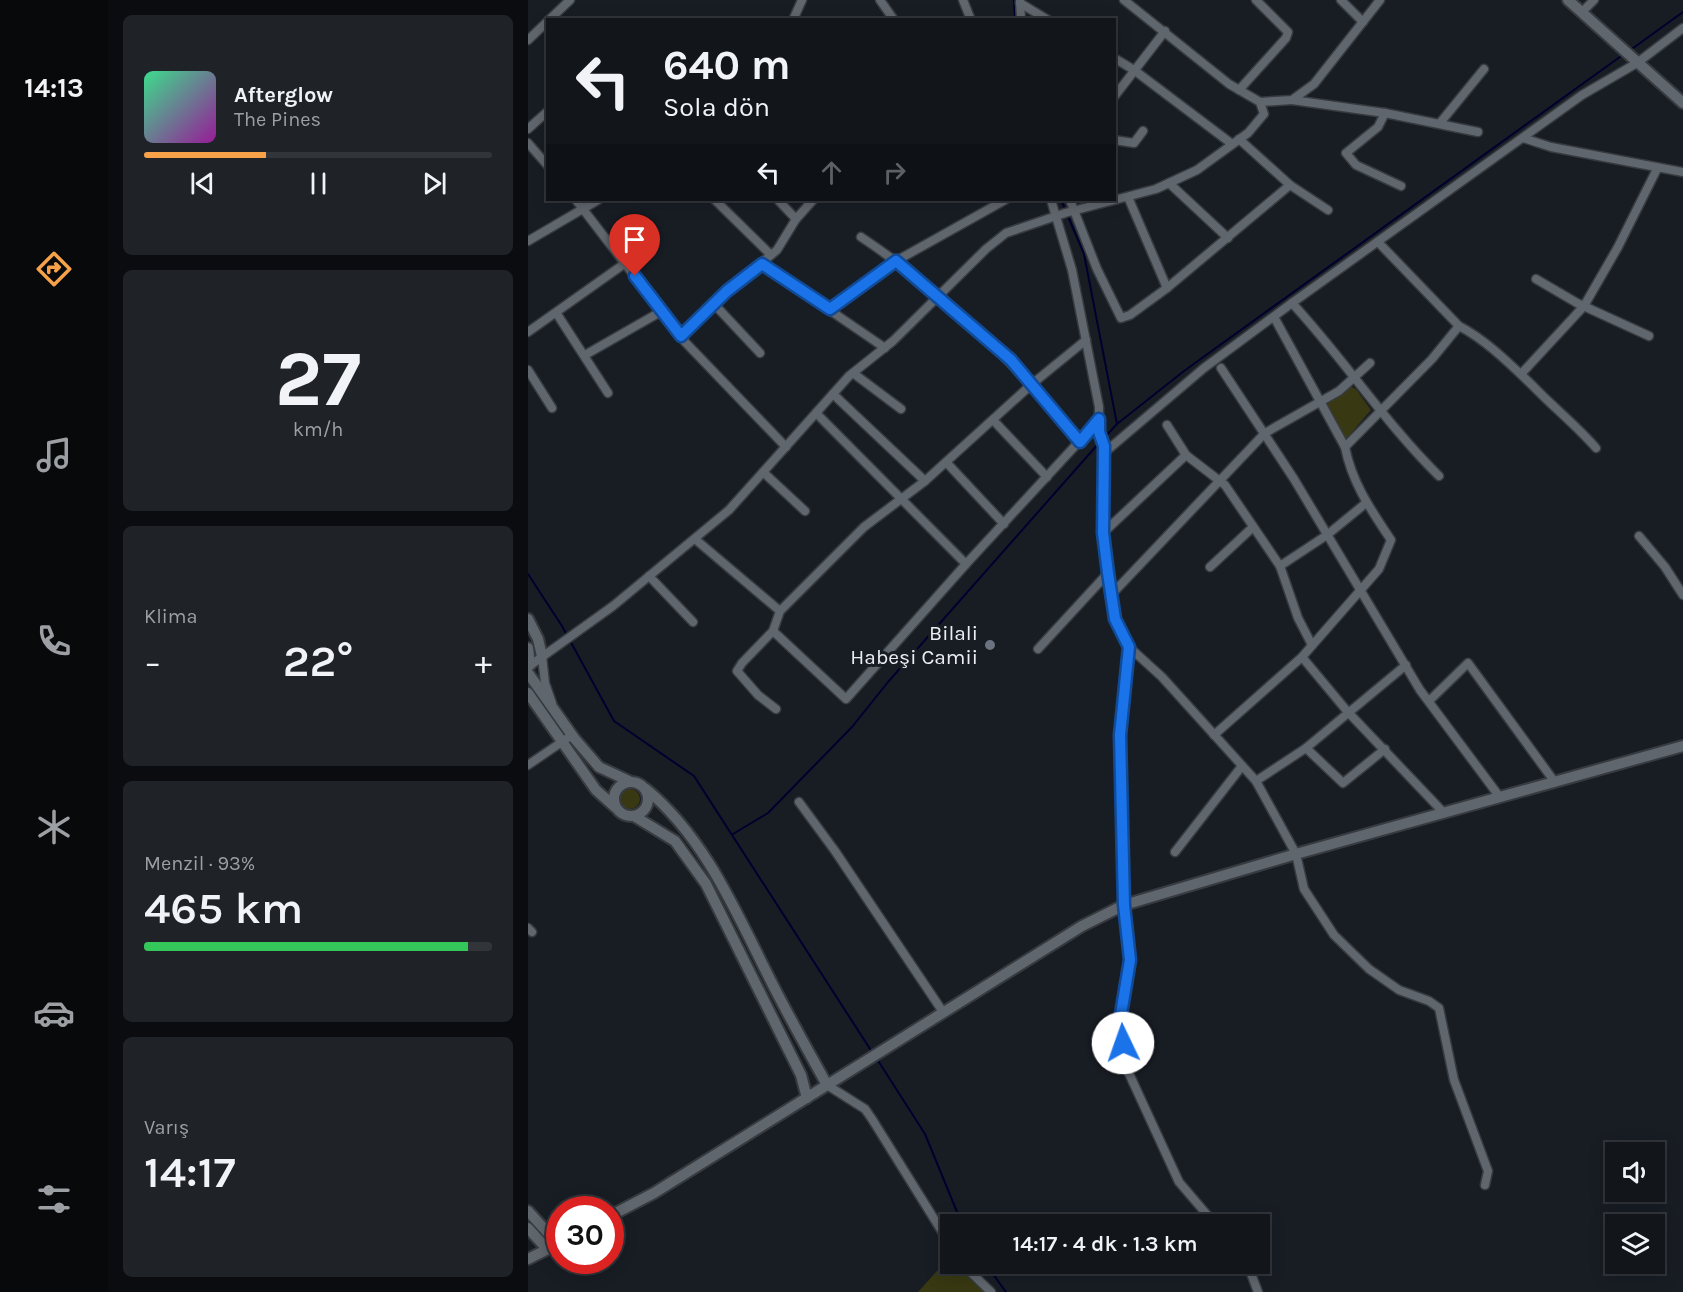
<!DOCTYPE html>
<html lang="tr">
<meta charset="utf-8">
<style>
:root{--surface:#12161b;--page:#1f2328;--text:#f1f3f6;--muted:#9c9fa3;--line:#31353a;--accent:#f7a148}
body{margin:0;font-family:Karla,sans-serif;background:var(--page);color:var(--text);height:100vh;display:flex;flex-direction:column;font-size:22px;white-space:nowrap}
*{box-sizing:border-box;margin:0}
p{font-size:20px;color:var(--muted)}
.icon{flex:none;width:33px;height:33px;fill:none;stroke:currentColor;stroke-width:2;stroke-linecap:round;stroke-linejoin:round}
.map{position:relative;flex:1;overflow:hidden}
.panel{display:flex;flex-direction:column;gap:15px;padding:15px;background:#0a0c0f;width:420px}
.panel>*{flex:none}
.hud{position:absolute;left:18px;top:18px;width:570px;height:183px;border-radius:0px;box-shadow:0 3px 15px #0003,0 0 0 2px var(--line);background:#12161b;color:var(--text);overflow:hidden}
.controls{position:absolute;left:1077px;top:1142px;display:grid;gap:12px}
.controls a{display:grid;place-items:center;width:60px;height:60px;border-radius:0px;background:var(--surface);box-shadow:0 3px 15px #0003,0 0 0 2px var(--line);font-size:30px}
.speed{position:absolute;left:18px;top:1196px;display:flex;gap:12px;font-size:30px;font-weight:700;text-align:center}
.speed>*{display:grid;place-content:center;width:78px;height:78px;border-radius:50%;background:var(--surface);box-shadow:0 3px 15px #0003,0 0 0 2px var(--line);line-height:1}
.speed .limit{border:9px solid #d22;background:#fff;color:#111}
.pin{position:absolute;display:grid;place-items:center;width:51px;height:51px;color:#fff;margin:-62px -26px;border-radius:50% 50% 50% 0;rotate:-45deg;box-shadow:0 0 6px #0007}
.pin .icon{rotate:45deg}
.me{position:absolute;width:66px;margin:-33px;rotate:357deg;stroke-linejoin:round;filter:drop-shadow(0 0 4px #0008)}
.turn{display:flex;align-items:center;gap:21px;height:126px;padding:0 18px;font-size:27px}
.turn .icon{width:78px;height:78px;stroke-width:2.5}
.turn b{display:block;font-size:42px;line-height:51px}
.lanes{display:flex;align-items:center;height:57px;padding:0 18px;background:#0003;justify-content:center;gap:30px;direction:ltr}
.lanes .off{opacity:.35}
.big{font-size:45px;font-weight:600;line-height:1.1}
.panel .tile{flex:1;display:flex;flex-direction:column;justify-content:center;gap:9px;min-width:0;padding:0 21px;border-radius:9px;background:var(--page)}
.panel .dial{align-items:center;gap:0}
.dial b{font-size:78px;line-height:1}
.song{display:flex;align-items:center;gap:18px}
.cover{width:72px;height:72px;border-radius:9px;background:linear-gradient(135deg,hsl(150 70% 55%),hsl(300 70% 35%))}
.played{height:6px;border-radius:3px;background:linear-gradient(90deg,var(--accent) 35%,var(--line) 35%)}
.keys{display:flex;justify-content:space-around;direction:ltr}
.heat{display:flex;justify-content:space-between;align-items:center;font-size:33px;direction:ltr}
.charge{height:9px;border-radius:4px;background:linear-gradient(90deg,#34c759 93%,var(--line) 0)}
.trip{position:absolute;left:412px;top:1214px;width:330px;height:60px;border-radius:0px;background:var(--surface);box-shadow:0 3px 15px #0003,0 0 0 2px var(--line);font-weight:600;line-height:60px;text-align:center}
main{display:flex;flex:1;min-height:0}
.tabs{display:flex;flex-direction:column;width:108px;justify-content:space-around;align-items:center;background:#07090b;color:var(--muted)}
.tabs .icon{width:42px;height:42px}
.tabs .on{color:var(--accent)}
.tabs b{font-size:27px;color:var(--text)}
.map>svg:first-child{display:block}
.green{fill:#383912}
.lines{fill:none;stroke-linecap:round;stroke-linejoin:round}
.stream{stroke:#00002e;stroke-width:2}
.street-casing{stroke:#373b40;stroke-width:11}
.secondary-casing{stroke:#373b40;stroke-width:14}
.street{stroke:#60666d;stroke-width:8}
.secondary{stroke:#60666d;stroke-width:10}
.route-casing{stroke:#114b97;stroke-width:15}
.route{stroke:#1a73e8;stroke-width:10}
.worship-dot{fill:#6b7280;stroke:#181d24;stroke-width:2}
.labels{text-anchor:middle;stroke-width:6;stroke-linejoin:round;paint-order:stroke}
.poi-label{font-size:21px;fill:#ebeff3;stroke:#181d24;text-anchor:end}
</style>
<main>
<nav class="tabs">
<b>14:13</b>
<svg class="icon on" aria-label="directions" viewBox="0 0 24 24"><path d="M12 3l9 9-9 9-9-9zM9 14v-3h6M13 9l2 2-2 2"/></svg>
<svg class="icon" aria-label="music" viewBox="0 0 24 24"><path d="M9 18V5l10-2v13"/><circle cx="6" cy="18" r="3"/><circle cx="16" cy="16" r="3"/></svg>
<svg class="icon" aria-label="phone" viewBox="0 0 24 24"><path d="M5 4h4l2 5-3 2q2 4 5 5l2-3 5 2v4C11 20 4 13 5 4z"/></svg>
<svg class="icon" aria-label="climate" viewBox="0 0 24 24"><path d="M12 3v18M4 7l16 10M4 17L20 7"/></svg>
<svg class="icon" aria-label="car" viewBox="0 0 24 24"><path d="M5 17H2v-5l4-1 3-4h7l3 4 3 1v5h-3M9 17h6M6 11h13"/><circle cx="7" cy="17" r="2"/><circle cx="17" cy="17" r="2"/></svg>
<svg class="icon" aria-label="filters" viewBox="0 0 24 24"><path d="M4 7h16M4 17h16"/><circle cx="9" cy="7" r="2"/><circle cx="15" cy="17" r="2"/></svg>
</nav>
<section class="panel">
<div class="tile">
<div class="song"><i class="cover"></i><div><b>Afterglow</b><p>The Pines</p></div></div>
<div class="played"></div>
<div class="keys"><svg class="icon" aria-label="previous" viewBox="0 0 24 24"><path d="M18 5L8 12l10 7zM5 5v14"/></svg><svg class="icon" aria-label="pause" viewBox="0 0 24 24"><path d="M8 5v14M16 5v14"/></svg><svg class="icon" aria-label="next" viewBox="0 0 24 24"><path d="M6 5l10 7-10 7zM19 5v14"/></svg></div>
</div>
<div class="tile dial"><b>27</b><p>km/h</p></div>
<div class="tile"><p>Klima</p>
<div class="heat"><a>−</a><b class="big">22°</b><a>+</a></div>
</div>
<div class="tile"><p>Menzil · 93%</p><b class="big">465 km</b><div class="charge"></div></div>
<div class="tile"><p>Varış</p><b class="big">14:17</b></div>
</section>
<div class="map">
<svg width="1155" height="1292" viewBox="0 0 1155 1292">
<rect width="100%" height="100%" fill="#181d24"/>
<!-- green -->
<g class="green">
<polygon points="821,386 828,389 843,410 819,438 814,437 796,405"/>
<circle cx="102" cy="799" r="10"/>
<polygon points="420,1259 459,1292 390,1292"/>
</g>
<g class="lines">
<!-- stream -->
<g class="stream">
<polyline points="486,0 487,20"/>
<polyline points="1101,51 1155,12"/>
<polyline points="998,144 1010,147"/>
<polyline points="533,200 537,209"/>
<polyline points="539,214 556,254 589,424"/>
<polyline points="577,437 589,424 656,371 1096,54"/>
<polyline points="0,574 34,626 86,721 166,776 344,1052"/>
<polyline points="205,834 240,813 324,727 360,682 571,443"/>
<polyline points="349,1059 397,1134 434,1224"/>
<polyline points="457,1263 478,1292"/>
</g>
<defs>
<g id="street">
<polyline points="352,0 366,20"/>
<polyline points="435,0 443,20"/>
<polyline points="492,0 493,20"/>
<polyline points="596,0 701,84 732,102 764,100 786,84 852,0"/>
<polyline points="813,0 835,22"/>
<polyline points="492,3 520,20"/>
<polyline points="1054,12 1066,0"/>
<polyline points="21,20 42,0"/>
<polyline points="265,20 274,0"/>
<polyline points="0,40 20,21"/>
<polyline points="586,58 606,70 704,144"/>
<polyline points="711,90 758,38 760,32 728,0"/>
<polyline points="586,97 637,31"/>
<polyline points="764,100 857,113 950,132"/>
<polyline points="857,113 850,127 818,153 828,165 873,186"/>
<polyline points="912,123 956,69"/>
<polyline points="0,129 20,111"/>
<polyline points="995,138 1023,147 1155,172"/>
<polyline points="711,139 762,185 800,210"/>
<polyline points="586,140 606,143 615,131"/>
<polyline points="0,143 20,166"/>
<polyline points="641,183 700,238"/>
<polyline points="600,197 639,288"/>
<polyline points="48,200 158,343 258,447"/>
<polyline points="187,200 243,255"/>
<polyline points="250,200 268,219"/>
<polyline points="523,200 544,270 571,407 571,432 576,445 575,533 580,573 587,619 601,647 634,677 728,781 768,854 776,889 806,935 841,969 871,990 901,1001 911,1008 926,1080 960,1171 957,1185"/>
<polyline points="542,200 569,269 593,318 602,315 639,288 762,185"/>
<path d="M333,237c87,58 154,125 219,206"/>
<polyline points="0,241 70,200"/>
<path d="M850,242l81,84c27,14 51,38 73,59 21,22 44,40 64,63"/>
<polyline points="234,264 357,348"/>
<polyline points="1008,279 1049,303 1121,336"/>
<path d="M764,303c52,56 93,120 147,173"/>
<polyline points="186,304 232,353"/>
<polyline points="302,309 368,261 477,200"/>
<polyline points="29,314 80,393"/>
<polyline points="0,332 96,264"/>
<polyline points="153,336 199,291 249,250 268,219 285,200"/>
<polyline points="57,355 134,311"/>
<polyline points="693,368 766,479 892,690 971,796"/>
<polyline points="0,370 24,408"/>
<polyline points="325,373 373,409"/>
<polyline points="993,374 1056,306 1090,247 1129,169"/>
<polyline points="305,394 397,481"/>
<polyline points="465,420 519,477"/>
<polyline points="639,425 658,455 697,485 752,566 770,618 784,645"/>
<polyline points="817,447 904,359 931,326"/>
<polyline points="576,453 676,368 764,303 1054,95 1109,63 1155,28"/>
<polyline points="418,462 476,524"/>
<polyline points="235,472 277,511"/>
<polyline points="575,533 658,455"/>
<polyline points="1111,536 1137,567 1155,595"/>
<polyline points="167,539 252,611"/>
<polyline points="438,564 571,420"/>
<polyline points="752,566 799,535 838,503"/>
<polyline points="682,567 724,528"/>
<polyline points="121,576 165,622"/>
<polyline points="583,595 737,433 811,391 842,363"/>
<polyline points="245,631 318,699 438,564 288,413"/>
<polyline points="601,647 592,735 596,905 602,960 593,1020 598,1067 651,1182 687,1224"/>
<polyline points="510,649 580,573"/>
<polyline points="14,656 17,683 24,703"/>
<polyline points="774,657 819,711 915,812"/>
<polyline points="0,667 85,606 201,510 321,376 365,341 458,249 478,233 537,213 628,189 669,170 720,133 736,114 732,102"/>
<polyline points="901,701 940,663 1026,781"/>
<polyline points="248,709 230,695 209,671 214,663 245,631 252,611 336,527 397,481 504,384 558,340"/>
<path d="M686,735l88,-78 77,-88 12,-29c-20,-30 -39,-57 -46,-93l-71,-130"/>
<polyline points="778,748 815,783 857,749"/>
<polyline points="0,765 44,735"/>
<polyline points="728,781 778,748 878,665"/>
<polyline points="271,802 307,851 415,1012"/>
<polyline points="647,852 714,766"/>
<polyline points="0,928 4,932"/>
<polyline points="299,1085 337,1109 344,1119 423,1246"/>
<polyline points="433,1263 463,1292"/>
<polyline points="719,1263 730,1292"/>
</g>
<g id="secondary">
<polyline points="1040,0 1155,103"/>
<polyline points="0,619 10,639 14,656"/>
<polyline points="0,648 2,665"/>
<polyline points="0,673 46,738 71,767 101,781"/>
<polyline points="0,693 68,790 87,807"/>
<circle cx="103" cy="799" r="17"/>
<path d="M118,789c63,52 94,133 131,204 16,31 33,61 50,92"/>
<polyline points="106,816 147,841 178,884 273,1075 279,1098"/>
<polyline points="0,1211 30,1244"/>
<polyline points="82,1216 126,1193 554,926 596,905 768,854 1155,746"/>
<polyline points="0,1228 19,1249"/>
<polyline points="0,1259 32,1243"/>
</g>
</defs>
<!-- street casing -->
<use href="#street" class="street-casing"/>
<!-- secondary casing -->
<use href="#secondary" class="secondary-casing"/>
<!-- street -->
<use href="#street" class="street"/>
<!-- secondary -->
<use href="#secondary" class="secondary"/>
</g>
<g class="lines">
<defs>
<polyline id="route" points="107,276 153,336 199,291 234,264 302,309 368,261 483,360 552,442 571,419 571,432 576,446 575,533 580,573 587,619 601,647 592,735 596,905 602,960 592,1020 595,1043"/>
</defs>
<!-- route casing -->
<use href="#route" class="route-casing"/>
<!-- route -->
<use href="#route" class="route"/>
</g>
<!-- markers -->
<circle class="worship-dot" cx="462" cy="645" r="6"/>
<g class="labels">
<!-- poi labels -->
<g class="poi-label">
<text x="450" y="640">Bilali<tspan x="450" dy="24">Habeşi Camii</tspan></text>
</g>
</g>
</svg>
<div class="controls">
<a><svg class="icon" aria-label="sound" viewBox="0 0 24 24"><path d="M4 9h4l5-4v14l-5-4H4zM17 9q2 3 0 6"/></svg></a>
<a><svg class="icon" aria-label="layers" viewBox="0 0 24 24"><path d="M12 4l9 5-9 5-9-5zM3 14l9 5 9-5"/></svg></a>
</div>
<div class="speed"><div class="limit">30</div></div>
<div class="pin" style="left:107px;top:276px;background:#d93025"><svg class="icon" aria-label="arrive" viewBox="0 0 24 24"><path d="M6 21V4h12l-3 4 3 4H6"/></svg></div>
<svg class="me" style="left:595px;top:1043px" viewBox="-20 -20 40 40"><circle r="19" fill="#fff"/><path d="M0-13L10 11 0 6-10 11z" fill="#1a73e8"/></svg>
<div class="trip">14:17 · 4 dk · 1.3 km</div>
<div class="hud">
<div class="turn"><svg class="icon" aria-label="left" viewBox="0 0 24 24"><path d="M17 20v-9H6M10 6l-5 5 5 5"/></svg><div><b>640 m</b>Sola dön</div></div>
<div class="lanes"><svg class="icon" aria-label="left" viewBox="0 0 24 24"><path d="M17 20v-9H6M10 6l-5 5 5 5"/></svg><svg class="icon off" aria-label="ahead" viewBox="0 0 24 24"><path d="M12 20V5M6 11l6-6 6 6"/></svg><svg class="icon off" aria-label="right" viewBox="0 0 24 24"><path d="M7 20v-9h11M14 6l5 5-5 5"/></svg></div>
</div>
</div>
</main>
